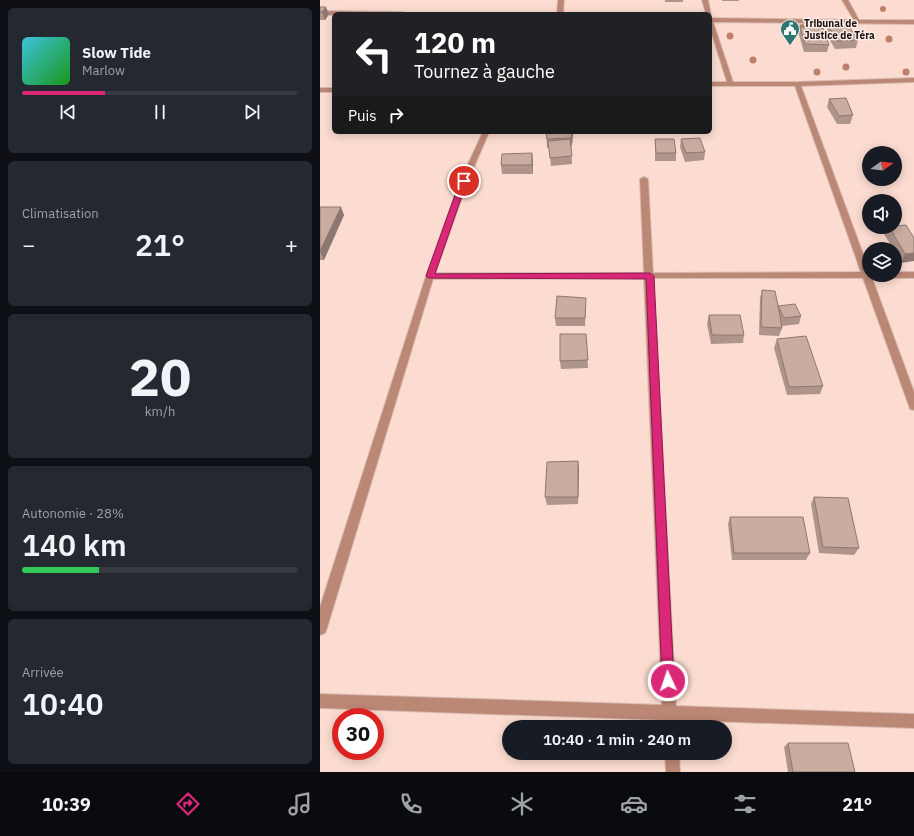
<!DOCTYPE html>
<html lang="fr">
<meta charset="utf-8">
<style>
:root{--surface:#171b24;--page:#242831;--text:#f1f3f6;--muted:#9ea1a6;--line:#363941;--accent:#db2777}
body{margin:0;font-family:"IBM Plex Sans",sans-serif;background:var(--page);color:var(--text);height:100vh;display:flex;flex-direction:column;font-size:15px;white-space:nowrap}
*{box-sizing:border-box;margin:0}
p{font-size:13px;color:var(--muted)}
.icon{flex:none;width:22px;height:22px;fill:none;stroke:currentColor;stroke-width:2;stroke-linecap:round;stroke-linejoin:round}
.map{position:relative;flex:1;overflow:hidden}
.drawer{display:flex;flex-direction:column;gap:8px;padding:8px;background:#0d0f14;width:320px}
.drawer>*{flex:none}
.hud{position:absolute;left:12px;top:12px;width:380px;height:122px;border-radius:6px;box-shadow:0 2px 10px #0003;background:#202124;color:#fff;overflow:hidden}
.needle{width:26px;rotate:76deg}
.controls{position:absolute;left:542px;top:146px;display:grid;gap:8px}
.controls a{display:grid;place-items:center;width:40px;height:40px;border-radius:50%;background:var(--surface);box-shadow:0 2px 10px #0003;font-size:20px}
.speed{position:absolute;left:12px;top:708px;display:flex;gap:8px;font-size:20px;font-weight:700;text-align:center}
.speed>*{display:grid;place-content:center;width:52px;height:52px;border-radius:50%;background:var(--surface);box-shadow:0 2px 10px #0003;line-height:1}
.speed .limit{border:6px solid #d22;background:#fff;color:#111}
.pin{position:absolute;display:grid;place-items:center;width:34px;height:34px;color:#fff;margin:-17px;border:2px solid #fff;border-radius:50%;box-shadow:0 1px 4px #0007}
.me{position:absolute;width:44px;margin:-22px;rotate:357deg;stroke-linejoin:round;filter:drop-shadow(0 0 3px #0008)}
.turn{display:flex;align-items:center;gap:14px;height:84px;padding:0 16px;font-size:18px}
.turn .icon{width:52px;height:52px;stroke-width:2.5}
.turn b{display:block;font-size:28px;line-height:34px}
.then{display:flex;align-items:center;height:38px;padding:0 16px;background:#0003;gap:8px;font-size:15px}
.big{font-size:30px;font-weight:600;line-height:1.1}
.drawer .tile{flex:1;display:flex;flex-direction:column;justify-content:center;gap:6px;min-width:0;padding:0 14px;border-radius:6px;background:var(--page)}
.drawer .dial{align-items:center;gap:0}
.dial b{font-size:52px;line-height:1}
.song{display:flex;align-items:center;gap:12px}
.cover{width:48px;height:48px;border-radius:6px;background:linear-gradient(135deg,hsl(190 70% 55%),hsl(120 70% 35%))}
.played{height:4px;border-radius:2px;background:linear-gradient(90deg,var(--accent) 30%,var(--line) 30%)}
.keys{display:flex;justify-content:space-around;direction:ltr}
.heat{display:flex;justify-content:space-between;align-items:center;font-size:22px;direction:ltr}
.charge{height:6px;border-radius:3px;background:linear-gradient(90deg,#34c759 28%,var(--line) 0)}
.trip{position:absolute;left:182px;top:720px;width:230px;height:40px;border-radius:20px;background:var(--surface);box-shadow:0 2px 10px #0003;font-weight:600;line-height:40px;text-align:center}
.menu{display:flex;height:64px;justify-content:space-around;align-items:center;background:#090b0e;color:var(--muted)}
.menu .icon{width:28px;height:28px}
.menu .on{color:var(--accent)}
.menu b{font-size:18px;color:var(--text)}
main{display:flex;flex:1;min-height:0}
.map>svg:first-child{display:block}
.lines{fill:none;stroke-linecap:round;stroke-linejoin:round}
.minor-casing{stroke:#d8bbb1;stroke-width:2}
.minor{fill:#bc8876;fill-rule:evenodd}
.tree{fill:#be806a}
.wall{fill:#ae948a}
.shaded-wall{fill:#8d7871}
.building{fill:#caaca1;stroke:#8d7871}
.route{fill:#db2777;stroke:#8e194d}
.labels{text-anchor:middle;stroke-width:3;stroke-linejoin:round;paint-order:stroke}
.far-poi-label{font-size:10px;font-weight:bold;fill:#190f0b;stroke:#fbeee9;text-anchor:start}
</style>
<main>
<section class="drawer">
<div class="tile">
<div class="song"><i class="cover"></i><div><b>Slow Tide</b><p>Marlow</p></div></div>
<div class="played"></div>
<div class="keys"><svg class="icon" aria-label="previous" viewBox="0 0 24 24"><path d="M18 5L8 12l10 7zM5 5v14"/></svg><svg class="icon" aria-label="pause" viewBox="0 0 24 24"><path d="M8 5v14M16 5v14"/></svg><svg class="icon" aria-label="next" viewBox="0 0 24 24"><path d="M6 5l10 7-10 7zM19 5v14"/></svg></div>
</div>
<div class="tile"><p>Climatisation</p>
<div class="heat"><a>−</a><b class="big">21°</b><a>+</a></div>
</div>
<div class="tile dial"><b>20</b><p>km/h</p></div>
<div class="tile"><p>Autonomie · 28%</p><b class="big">140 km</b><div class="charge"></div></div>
<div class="tile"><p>Arrivée</p><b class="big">10:40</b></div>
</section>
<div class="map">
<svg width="594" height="772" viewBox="0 0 594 772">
<rect width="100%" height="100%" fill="#fcdcd1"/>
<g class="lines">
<defs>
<g id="minor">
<polygon points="238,0 244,0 243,14 237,14"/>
<polygon points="382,0 388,0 391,15 386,14"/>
<polygon points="522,0 528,0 539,20 594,20 594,24 393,22 413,82 477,82 594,78 594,82 481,86 549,270 549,275 575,275 575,272 594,272 594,278 552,278 594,392 594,410 590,409 589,406 543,278 333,278 356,706 594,714 594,728 357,720 357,727 343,727 343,720 0,708 0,694 342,705 324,278 113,279 7,628 5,633 0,635 0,607 106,276 140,181 163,132 169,132 148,181 115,273 324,273 320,179 324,177 328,179 333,273 541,272 475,86 390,86 390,82 407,82 390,28 390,18 534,20"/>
<polygon points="0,11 83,12 86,14 0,15"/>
<rect x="0" y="88" width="14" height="4"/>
<polygon points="345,753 359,753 360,772 346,772"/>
</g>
</defs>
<!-- minor casing -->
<use href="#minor" class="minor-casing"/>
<!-- minor -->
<use href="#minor" class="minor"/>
</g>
<!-- trees -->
<g class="tree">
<circle cx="563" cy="9" r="3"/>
<circle cx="482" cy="27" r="3"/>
<circle cx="410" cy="36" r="3.5"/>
<circle cx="569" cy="39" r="3.5"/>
<circle cx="433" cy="60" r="3.5"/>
<circle cx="526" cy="67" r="3.5"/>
<circle cx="497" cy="72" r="3.5"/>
<circle cx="586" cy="72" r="3.5"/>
</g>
<!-- wall -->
<g class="wall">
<rect x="345" y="0" width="18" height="2"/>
<rect x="402" y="0" width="17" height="1"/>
<polygon points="0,7 9,14 5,20 0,20"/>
<polygon points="508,26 538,40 536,48 515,49 506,34"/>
<polygon points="480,27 509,45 507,52 484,52 479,35"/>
<polygon points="509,99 533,115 530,124 517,124 507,107"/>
<polygon points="226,132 253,132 252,146 251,146 252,164 231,166 229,148 227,148"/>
<polygon points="335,139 356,153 356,161 335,161"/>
<polygon points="361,139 385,152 384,160 365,162 360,147"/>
<polygon points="212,153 213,162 213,174 182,174 181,165"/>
<polygon points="0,207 24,215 4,260 0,260"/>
<polygon points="567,227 575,227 594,238 581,263 575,252 575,249 573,249 564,234"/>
<polygon points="442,290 458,306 481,316 479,324 462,326 462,328 459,336 439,335 440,298"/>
<polygon points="266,306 265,326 236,326 235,318"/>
<polygon points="389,315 424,335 423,343 391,344 387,324"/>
<polygon points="266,334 268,368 241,369 240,361"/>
<polygon points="457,339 503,386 500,394 467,395 454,348"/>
<polygon points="259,468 258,504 227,505 225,497"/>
<polygon points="494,497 539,548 534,555 499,553 491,504"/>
<polygon points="410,517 490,553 486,560 412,560 408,524"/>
<polygon points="468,743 535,772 468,772 464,747"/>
</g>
<!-- shaded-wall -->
<g class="shaded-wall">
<polygon points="6,7 9,14 5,20 2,12"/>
<polygon points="252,132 253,132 252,146 251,138"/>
<polygon points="212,153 213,162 213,174 212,165"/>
<polygon points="21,207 24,215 4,260 0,251"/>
<polygon points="594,253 594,261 581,263 585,254"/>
<polygon points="258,461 259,468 258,504"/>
</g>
<!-- building -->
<g class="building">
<polygon points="0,7 6,7 2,12 0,12"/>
<polygon points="528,25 538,40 517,41 508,26"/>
<polygon points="480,27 503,28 509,45 485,44"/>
<polygon points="526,98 533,115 519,116 509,99"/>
<polygon points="226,132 252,132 251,138 227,139"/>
<polygon points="380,138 385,152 366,153 361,139"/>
<polygon points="250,139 252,156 230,158 228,141"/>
<polygon points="335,139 354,139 356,153 336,153"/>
<polygon points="212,153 212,165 181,165 182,154"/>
<polygon points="0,207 21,207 0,251"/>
<polygon points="586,225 594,238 594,253 585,254 569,227 575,227 575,226"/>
<polygon points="442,290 455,291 458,306 475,304 481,316 464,318 458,306 462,328 441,327"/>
<polygon points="237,296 266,298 265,318 235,318"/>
<polygon points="389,315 420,315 424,335 392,335"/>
<polygon points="240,334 266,334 268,360 240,361"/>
<polygon points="486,336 503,386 469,387 457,339"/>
<polygon points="258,461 258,497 225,497 227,462"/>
<polygon points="494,497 528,498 539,548 503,547"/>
<polygon points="410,517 483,517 490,553 414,553"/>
<polygon points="468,743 528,743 535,772 473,772"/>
</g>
<!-- route -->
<polygon class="route" points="144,179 147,181 115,274 330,273 334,276 354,681 353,686 348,688 344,686 342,681 326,279 108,278 106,276 140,181"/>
<!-- icons -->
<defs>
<symbol id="civic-pin" viewBox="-11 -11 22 30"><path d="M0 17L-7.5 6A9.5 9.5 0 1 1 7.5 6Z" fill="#2d7671" stroke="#fbeee9"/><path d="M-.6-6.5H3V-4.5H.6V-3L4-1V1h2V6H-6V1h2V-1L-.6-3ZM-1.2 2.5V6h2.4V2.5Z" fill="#fff"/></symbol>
</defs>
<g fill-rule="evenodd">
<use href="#civic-pin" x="459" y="18" width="22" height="30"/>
</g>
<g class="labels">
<!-- far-poi labels -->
<g class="far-poi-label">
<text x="484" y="27">Tribunal de<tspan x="484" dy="12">Justice de Téra</tspan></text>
</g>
</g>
</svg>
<div class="controls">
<a><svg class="needle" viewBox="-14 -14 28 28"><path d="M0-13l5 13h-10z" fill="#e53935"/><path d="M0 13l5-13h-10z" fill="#9ea1a6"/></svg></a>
<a><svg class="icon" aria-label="sound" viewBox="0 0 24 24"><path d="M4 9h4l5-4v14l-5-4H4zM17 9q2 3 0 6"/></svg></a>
<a><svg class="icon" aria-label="layers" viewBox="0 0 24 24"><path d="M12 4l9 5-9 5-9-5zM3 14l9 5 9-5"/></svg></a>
</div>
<div class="speed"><div class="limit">30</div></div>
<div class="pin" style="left:144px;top:181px;background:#d93025"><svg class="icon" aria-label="arrive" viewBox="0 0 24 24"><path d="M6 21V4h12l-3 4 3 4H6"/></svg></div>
<svg class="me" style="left:348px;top:681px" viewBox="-20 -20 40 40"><circle r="17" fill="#db2777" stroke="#fff" stroke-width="3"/><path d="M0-11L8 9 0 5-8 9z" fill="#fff"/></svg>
<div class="trip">10:40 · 1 min · 240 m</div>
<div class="hud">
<div class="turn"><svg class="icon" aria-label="left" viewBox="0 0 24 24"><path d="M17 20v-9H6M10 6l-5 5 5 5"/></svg><div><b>120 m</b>Tournez à gauche</div></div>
<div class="then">Puis<svg class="icon" aria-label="right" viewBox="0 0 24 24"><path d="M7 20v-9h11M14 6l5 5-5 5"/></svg></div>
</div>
</div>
</main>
<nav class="menu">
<b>10:39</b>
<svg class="icon on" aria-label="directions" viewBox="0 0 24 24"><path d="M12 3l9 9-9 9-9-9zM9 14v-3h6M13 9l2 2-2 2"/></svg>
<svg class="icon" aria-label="music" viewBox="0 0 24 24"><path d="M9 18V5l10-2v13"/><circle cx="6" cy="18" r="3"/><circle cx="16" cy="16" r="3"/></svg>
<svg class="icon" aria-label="phone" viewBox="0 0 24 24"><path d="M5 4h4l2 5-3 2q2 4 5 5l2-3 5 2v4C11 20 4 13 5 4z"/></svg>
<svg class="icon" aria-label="climate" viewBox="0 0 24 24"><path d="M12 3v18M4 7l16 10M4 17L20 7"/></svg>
<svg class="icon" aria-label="car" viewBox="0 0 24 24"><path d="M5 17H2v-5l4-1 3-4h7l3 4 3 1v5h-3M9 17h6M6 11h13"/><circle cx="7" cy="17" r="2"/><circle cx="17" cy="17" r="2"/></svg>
<svg class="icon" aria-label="filters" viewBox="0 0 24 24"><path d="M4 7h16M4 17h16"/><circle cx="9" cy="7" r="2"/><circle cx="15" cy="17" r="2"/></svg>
<b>21°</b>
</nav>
